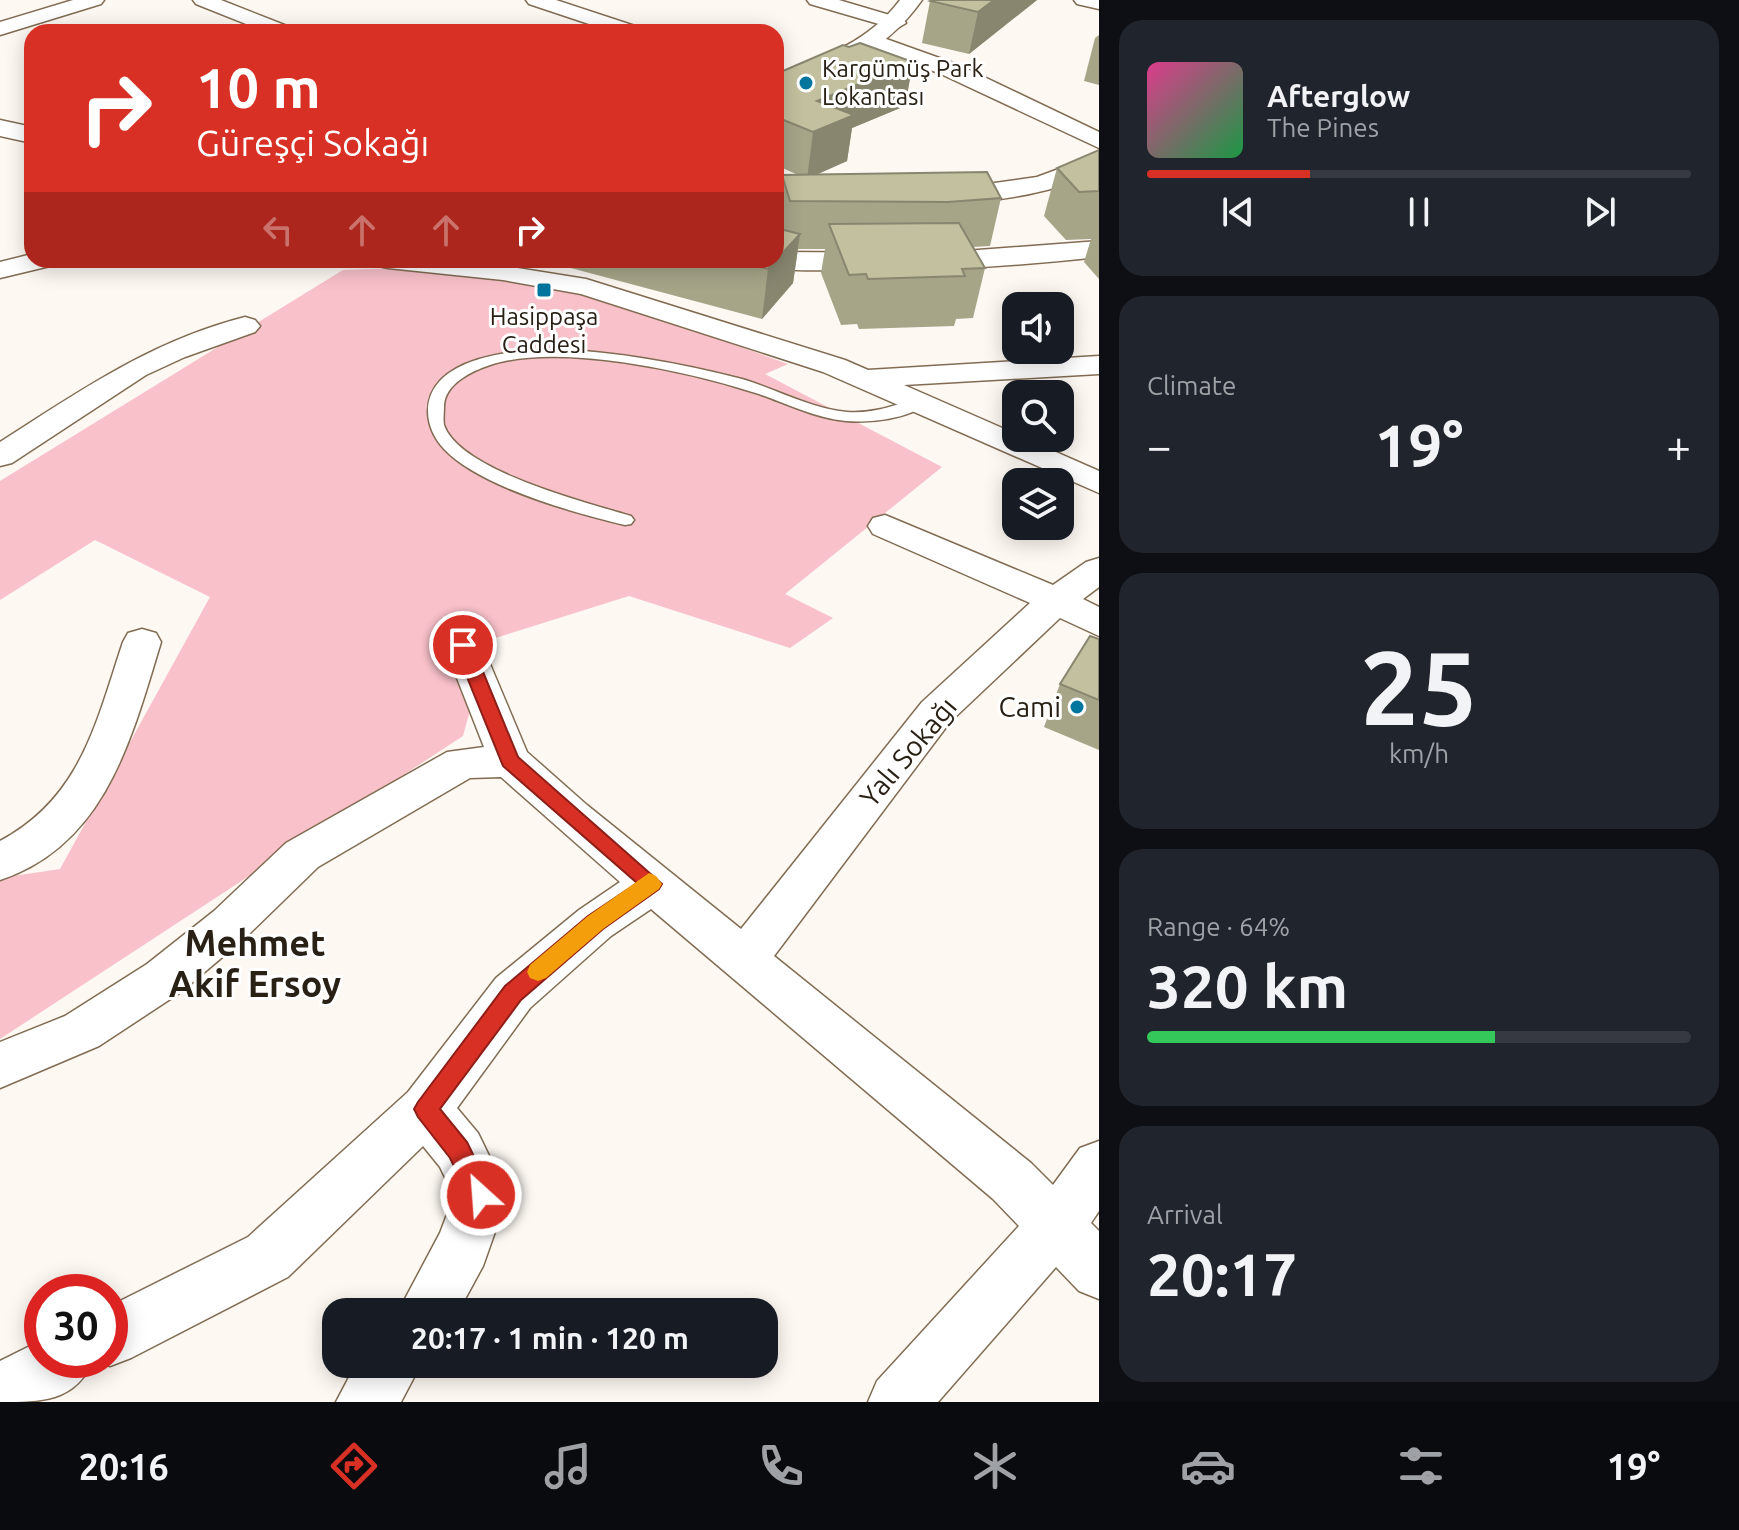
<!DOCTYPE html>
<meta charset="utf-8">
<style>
:root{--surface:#171b24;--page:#20242c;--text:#f1f3f6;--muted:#9ea1a6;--line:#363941;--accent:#d93025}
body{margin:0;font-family:Ubuntu,sans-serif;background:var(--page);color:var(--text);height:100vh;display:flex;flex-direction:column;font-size:30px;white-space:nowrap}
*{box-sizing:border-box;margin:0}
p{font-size:26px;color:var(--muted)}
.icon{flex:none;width:44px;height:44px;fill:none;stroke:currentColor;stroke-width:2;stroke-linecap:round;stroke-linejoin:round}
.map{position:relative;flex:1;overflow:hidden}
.panel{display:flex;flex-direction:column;gap:20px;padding:20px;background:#0d0f14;width:640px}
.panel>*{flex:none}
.hud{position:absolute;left:24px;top:24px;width:760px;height:244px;border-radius:24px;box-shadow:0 4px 20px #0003;background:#d93025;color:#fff;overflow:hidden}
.controls{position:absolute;left:1002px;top:292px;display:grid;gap:16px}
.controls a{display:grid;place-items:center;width:72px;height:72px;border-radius:16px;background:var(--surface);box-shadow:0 4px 20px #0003;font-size:40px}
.speed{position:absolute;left:24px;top:1274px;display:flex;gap:16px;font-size:40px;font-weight:700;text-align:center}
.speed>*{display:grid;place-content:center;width:104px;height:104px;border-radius:50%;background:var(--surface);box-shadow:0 4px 20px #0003;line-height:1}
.speed .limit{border:12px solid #d22;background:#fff;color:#111}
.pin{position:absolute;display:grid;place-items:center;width:68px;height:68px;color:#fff;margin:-34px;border:4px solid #fff;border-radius:50%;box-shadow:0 2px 8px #0007}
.me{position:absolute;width:88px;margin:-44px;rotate:334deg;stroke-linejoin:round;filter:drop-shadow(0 0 6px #0008)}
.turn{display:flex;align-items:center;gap:28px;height:168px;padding:0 40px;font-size:36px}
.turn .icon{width:104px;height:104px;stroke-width:2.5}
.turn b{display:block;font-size:56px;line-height:68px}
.lanes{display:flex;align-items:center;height:76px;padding:0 40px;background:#0003;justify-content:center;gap:40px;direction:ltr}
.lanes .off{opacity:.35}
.big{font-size:60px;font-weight:700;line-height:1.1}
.panel .card{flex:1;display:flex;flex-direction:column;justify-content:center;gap:12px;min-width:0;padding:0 28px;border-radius:24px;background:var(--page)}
.panel .dial{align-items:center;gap:0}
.dial b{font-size:104px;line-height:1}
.song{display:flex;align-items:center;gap:24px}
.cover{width:96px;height:96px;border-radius:12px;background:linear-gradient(135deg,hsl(330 70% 55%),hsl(140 70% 35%))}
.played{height:8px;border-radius:4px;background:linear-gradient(90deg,var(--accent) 30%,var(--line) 30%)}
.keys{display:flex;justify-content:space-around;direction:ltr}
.heat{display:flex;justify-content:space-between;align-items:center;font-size:44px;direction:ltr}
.charge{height:12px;border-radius:6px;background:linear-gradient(90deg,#34c759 64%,var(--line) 0)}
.trip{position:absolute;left:322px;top:1298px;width:456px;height:80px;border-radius:24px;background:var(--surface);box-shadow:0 4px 20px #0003;font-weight:700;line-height:80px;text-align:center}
.tab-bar{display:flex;height:128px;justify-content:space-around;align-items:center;background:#090b0e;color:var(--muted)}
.tab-bar .icon{width:56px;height:56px}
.tab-bar .active{color:var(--accent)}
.tab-bar b{font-size:36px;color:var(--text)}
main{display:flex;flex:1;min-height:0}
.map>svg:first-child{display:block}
.green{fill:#f9c1ca}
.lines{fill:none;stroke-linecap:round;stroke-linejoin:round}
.lane-casing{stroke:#816c53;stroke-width:3}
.street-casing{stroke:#816c53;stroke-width:3}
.secondary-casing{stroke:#816c53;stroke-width:3}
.lane{fill:#fff;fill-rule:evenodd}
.street{fill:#fff;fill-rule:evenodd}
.secondary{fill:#fff;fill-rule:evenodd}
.wall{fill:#a7a588}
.shaded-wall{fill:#88866f}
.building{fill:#c2c09e;stroke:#88866f;stroke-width:2}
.route{fill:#d93025;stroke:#8d1f18;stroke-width:2}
.slow{fill:#f59e0b}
.poi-dot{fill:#00759e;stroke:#fff;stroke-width:3}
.labels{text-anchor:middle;stroke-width:6;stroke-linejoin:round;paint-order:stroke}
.far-poi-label{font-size:24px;fill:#2a2116;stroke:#fff;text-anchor:start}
.poi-label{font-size:28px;fill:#2a2116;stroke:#fff;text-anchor:end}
.street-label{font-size:28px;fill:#2a2116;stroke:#fff}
.district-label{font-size:36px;font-weight:bold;fill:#2a2116;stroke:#fff}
</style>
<main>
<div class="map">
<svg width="1099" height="1402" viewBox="0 0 1099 1402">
<rect width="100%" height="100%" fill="#fdf8f2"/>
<!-- green -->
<polygon class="green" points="427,267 571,286 788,364 765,374 942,467 785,594 833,618 790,648 629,596 489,640 463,736 0,1039 0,878 60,869 210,597 95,540 0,600 0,481 343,270"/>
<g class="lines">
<defs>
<path id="lane" d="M554,349c64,3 126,14 188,30 34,10 69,30 105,33 26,2 48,-7 72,-14l8,5c-17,16 -58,20 -81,18 -31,-3 -59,-17 -87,-27 -68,-22 -200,-52 -269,-29 -18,6 -46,19 -46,42 0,5 -1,13 0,18 16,46 144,78 187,91l3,4 -3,4 -6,1c-50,-12 -145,-38 -181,-76 -10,-11 -16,-24 -16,-38 1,-55 87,-61 126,-62z"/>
<g id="street">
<polygon points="73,0 104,0 101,4 0,35 0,22"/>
<polygon points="193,0 221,0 292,28 295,32 266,32 196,4"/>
<polygon points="526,0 556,0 641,28 644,32 613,32 529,4"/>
<polygon points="807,0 839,0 903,19 906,23 896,29 810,4"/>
<polygon points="1074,0 1099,0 1099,9 1077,4"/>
<polygon points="875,35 959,65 1099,132 1099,148 943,75 868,45 864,41"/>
<path d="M1099,154v17c-48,24 -102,29 -155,35l-9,-3 -4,-5 4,-5 9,-3 93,-13z"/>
<path d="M1099,241v16c-84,9 -168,15 -253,13 -26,0 -54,2 -80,-4l-4,-6h14v-8l162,1z"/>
<polygon points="32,254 32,260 54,260 50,266 0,278 0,262"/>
<polygon points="374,260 467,260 586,279 845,360 868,370 1099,356 1099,374 904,385 1016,434 1016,438 1024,438 1099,471 1099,493 823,372 581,294 503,280 388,268 378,266"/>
<path d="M245,317l10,3 5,6 -5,6 -70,25 -39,18 -134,88 -12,3v-24c80,-51 151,-101 245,-125z"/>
<polygon points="885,515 1053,585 1086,562 1099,558 1099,587 1083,599 1099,607 1099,636 1060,618 950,722 774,956 1031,1163 1053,1185 1080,1148 1099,1141 1099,1211 1091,1223 1099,1231 1099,1299 1079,1291 1056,1267 938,1402 868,1402 877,1381 1019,1226 993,1199 651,909 611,936 530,1008 457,1108 478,1133 508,1195 483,1266 458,1312 398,1312 440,1233 454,1196 440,1167 423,1146 288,1277 131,1358 110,1366 95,1360 110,1360 110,1306 248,1237 408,1092 496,978 579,910 620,882 501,777 470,778 318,867 246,937 181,992 99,1046 0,1088 0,1042 65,1016 147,964 214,911 286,843 447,752 484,747 444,645 449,636 463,632 477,636 482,645 527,752 587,805 741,929 922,702 1030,603 873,534 868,526 873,518"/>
<path d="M142,629l14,4 5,9c-29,95 -55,203 -161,238v-39c81,-43 96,-118 123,-199l5,-9z"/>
<path d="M42,1340v20h51c-17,42 -52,42 -93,42v-41z"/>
<polygon points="356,1364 421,1364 401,1402 336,1402"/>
</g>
<g id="secondary">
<path d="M900,0h22c-35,50 -88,76 -146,90v-15c47,-17 93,-33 124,-75z"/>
<polygon points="0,120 32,127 32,143 0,136"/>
</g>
</defs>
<!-- lane casing -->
<use href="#lane" class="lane-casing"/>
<!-- street casing -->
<use href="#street" class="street-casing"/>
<!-- secondary casing -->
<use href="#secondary" class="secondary-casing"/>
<!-- lane -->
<use href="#lane" class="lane"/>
<!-- street -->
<use href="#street" class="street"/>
<!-- secondary -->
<use href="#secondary" class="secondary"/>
</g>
<!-- wall -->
<g class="wall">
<polygon points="932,0 1037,0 969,54 922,43 930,1"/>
<polygon points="1099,35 1099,85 1084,81 1095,38"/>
<polygon points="849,47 913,62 905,106 852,128 847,161 817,174 1001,198 990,246 973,247 985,268 973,318 956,319 954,326 859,329 857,324 841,325 821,273 825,249 798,249 793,283 762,319 567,267 567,260 776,260 778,229 776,222 782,175 798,175 776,165 776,74"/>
<polygon points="1099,150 1099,279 1084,262 1091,239 1066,240 1044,216 1057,168"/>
<polygon points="1099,639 1099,750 1044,727 1060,684"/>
</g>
<!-- shaded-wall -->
<g class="shaded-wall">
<polygon points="994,0 1037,0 969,54 978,12"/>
<polygon points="913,62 905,106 852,128 847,161 807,179 817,101"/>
<polygon points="800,234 793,283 762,319 768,269"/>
</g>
<!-- building -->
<g class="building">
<polygon points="932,0 994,0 978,12 930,1"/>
<polygon points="860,43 913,62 817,101 854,115 813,132 776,117 776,74 843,45 849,47"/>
<polygon points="1099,150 1099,191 1079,192 1057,168"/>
<polygon points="987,172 1001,198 948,202 790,201 782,175"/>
<polygon points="959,223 985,268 962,269 965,276 868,279 866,274 849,275 829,224"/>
<polygon points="776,228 800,234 776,260"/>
<polygon points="733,260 776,260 768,269"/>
<polygon points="1090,636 1099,639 1099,700 1060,684"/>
</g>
<!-- route -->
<polygon class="route" points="463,639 472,645 518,757 662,884 659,889 603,929 521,1000 440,1109 467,1142 493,1195 489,1204 481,1207 472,1204 450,1158 418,1117 414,1109 418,1102 505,986 588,916 637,883 503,766 454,645"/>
<!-- slow -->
<polygon class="slow" points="649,873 656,876 662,884 659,889 603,929 546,978 538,981 530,978 527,972 530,965 588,916"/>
<!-- markers -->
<g class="poi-dot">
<circle cx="806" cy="83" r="8"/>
<rect x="536" y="282" width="16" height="16" rx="4"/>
<circle cx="1077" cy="707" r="8"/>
</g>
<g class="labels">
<!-- far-poi labels -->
<g class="far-poi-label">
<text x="822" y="77">Kargümüş Park<tspan x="822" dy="28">Lokantası</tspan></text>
<text x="544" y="325" text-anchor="middle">Hasippaşa<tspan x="544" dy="28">Caddesi</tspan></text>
</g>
<!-- poi labels -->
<g class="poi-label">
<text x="1061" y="717">Cami</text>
</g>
<!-- street labels -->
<g class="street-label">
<text transform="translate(908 752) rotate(-50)" y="10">Yalı Sokağı</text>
</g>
<!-- district labels -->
<g class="district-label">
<text x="255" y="956">Mehmet<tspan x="255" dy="41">Akif Ersoy</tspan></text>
</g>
</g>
</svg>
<div class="controls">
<a><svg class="icon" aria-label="sound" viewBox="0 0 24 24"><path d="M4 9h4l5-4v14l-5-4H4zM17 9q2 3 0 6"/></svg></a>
<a><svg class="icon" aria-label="search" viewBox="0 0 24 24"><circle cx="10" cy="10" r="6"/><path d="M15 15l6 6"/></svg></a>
<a><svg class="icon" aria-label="layers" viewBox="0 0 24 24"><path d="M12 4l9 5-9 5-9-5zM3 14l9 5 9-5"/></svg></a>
</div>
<div class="speed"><div class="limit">30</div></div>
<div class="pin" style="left:463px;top:645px;background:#d93025"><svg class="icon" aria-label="arrive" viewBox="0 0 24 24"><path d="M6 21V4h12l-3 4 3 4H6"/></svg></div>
<svg class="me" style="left:481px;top:1195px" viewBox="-20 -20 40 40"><circle r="17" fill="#d93025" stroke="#fff" stroke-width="3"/><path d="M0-11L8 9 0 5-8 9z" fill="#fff"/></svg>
<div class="trip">20:17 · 1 min · 120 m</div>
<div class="hud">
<div class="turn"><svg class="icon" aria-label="right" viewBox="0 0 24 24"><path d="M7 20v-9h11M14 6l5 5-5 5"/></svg><div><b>10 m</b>Güreşçi Sokağı</div></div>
<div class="lanes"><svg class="icon off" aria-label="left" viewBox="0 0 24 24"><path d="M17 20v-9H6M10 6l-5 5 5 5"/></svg><svg class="icon off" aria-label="ahead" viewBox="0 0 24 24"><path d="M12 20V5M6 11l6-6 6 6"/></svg><svg class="icon off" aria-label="ahead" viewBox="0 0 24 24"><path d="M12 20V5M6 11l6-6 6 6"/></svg><svg class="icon" aria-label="right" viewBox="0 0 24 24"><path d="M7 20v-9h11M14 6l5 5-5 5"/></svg></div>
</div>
</div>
<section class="panel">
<div class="card">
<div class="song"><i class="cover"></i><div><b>Afterglow</b><p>The Pines</p></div></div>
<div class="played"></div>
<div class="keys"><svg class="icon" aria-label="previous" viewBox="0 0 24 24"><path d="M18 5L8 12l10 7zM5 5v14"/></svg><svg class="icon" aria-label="pause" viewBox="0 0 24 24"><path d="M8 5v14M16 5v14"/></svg><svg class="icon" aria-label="next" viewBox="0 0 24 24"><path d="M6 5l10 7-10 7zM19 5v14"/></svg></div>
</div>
<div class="card"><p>Climate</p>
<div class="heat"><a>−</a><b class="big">19°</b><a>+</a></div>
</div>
<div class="card dial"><b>25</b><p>km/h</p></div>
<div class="card"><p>Range · 64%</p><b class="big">320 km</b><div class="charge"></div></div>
<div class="card"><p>Arrival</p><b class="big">20:17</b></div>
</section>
</main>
<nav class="tab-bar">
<b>20:16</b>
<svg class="icon active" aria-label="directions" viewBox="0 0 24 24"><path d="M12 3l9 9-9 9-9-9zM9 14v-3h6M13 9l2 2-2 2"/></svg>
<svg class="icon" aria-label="music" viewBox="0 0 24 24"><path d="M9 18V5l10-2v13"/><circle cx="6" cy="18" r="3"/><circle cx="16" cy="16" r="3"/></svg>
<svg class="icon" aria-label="phone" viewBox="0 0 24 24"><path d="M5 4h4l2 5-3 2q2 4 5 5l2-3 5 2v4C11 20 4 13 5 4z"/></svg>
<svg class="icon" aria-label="climate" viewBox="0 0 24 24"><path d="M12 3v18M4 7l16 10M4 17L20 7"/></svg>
<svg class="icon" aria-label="car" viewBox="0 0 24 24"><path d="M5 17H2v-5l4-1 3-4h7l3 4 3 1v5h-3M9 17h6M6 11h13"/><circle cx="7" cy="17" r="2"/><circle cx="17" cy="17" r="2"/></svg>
<svg class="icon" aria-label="filters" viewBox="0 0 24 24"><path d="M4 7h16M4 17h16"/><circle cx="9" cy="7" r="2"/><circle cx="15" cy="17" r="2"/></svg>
<b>19°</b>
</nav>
